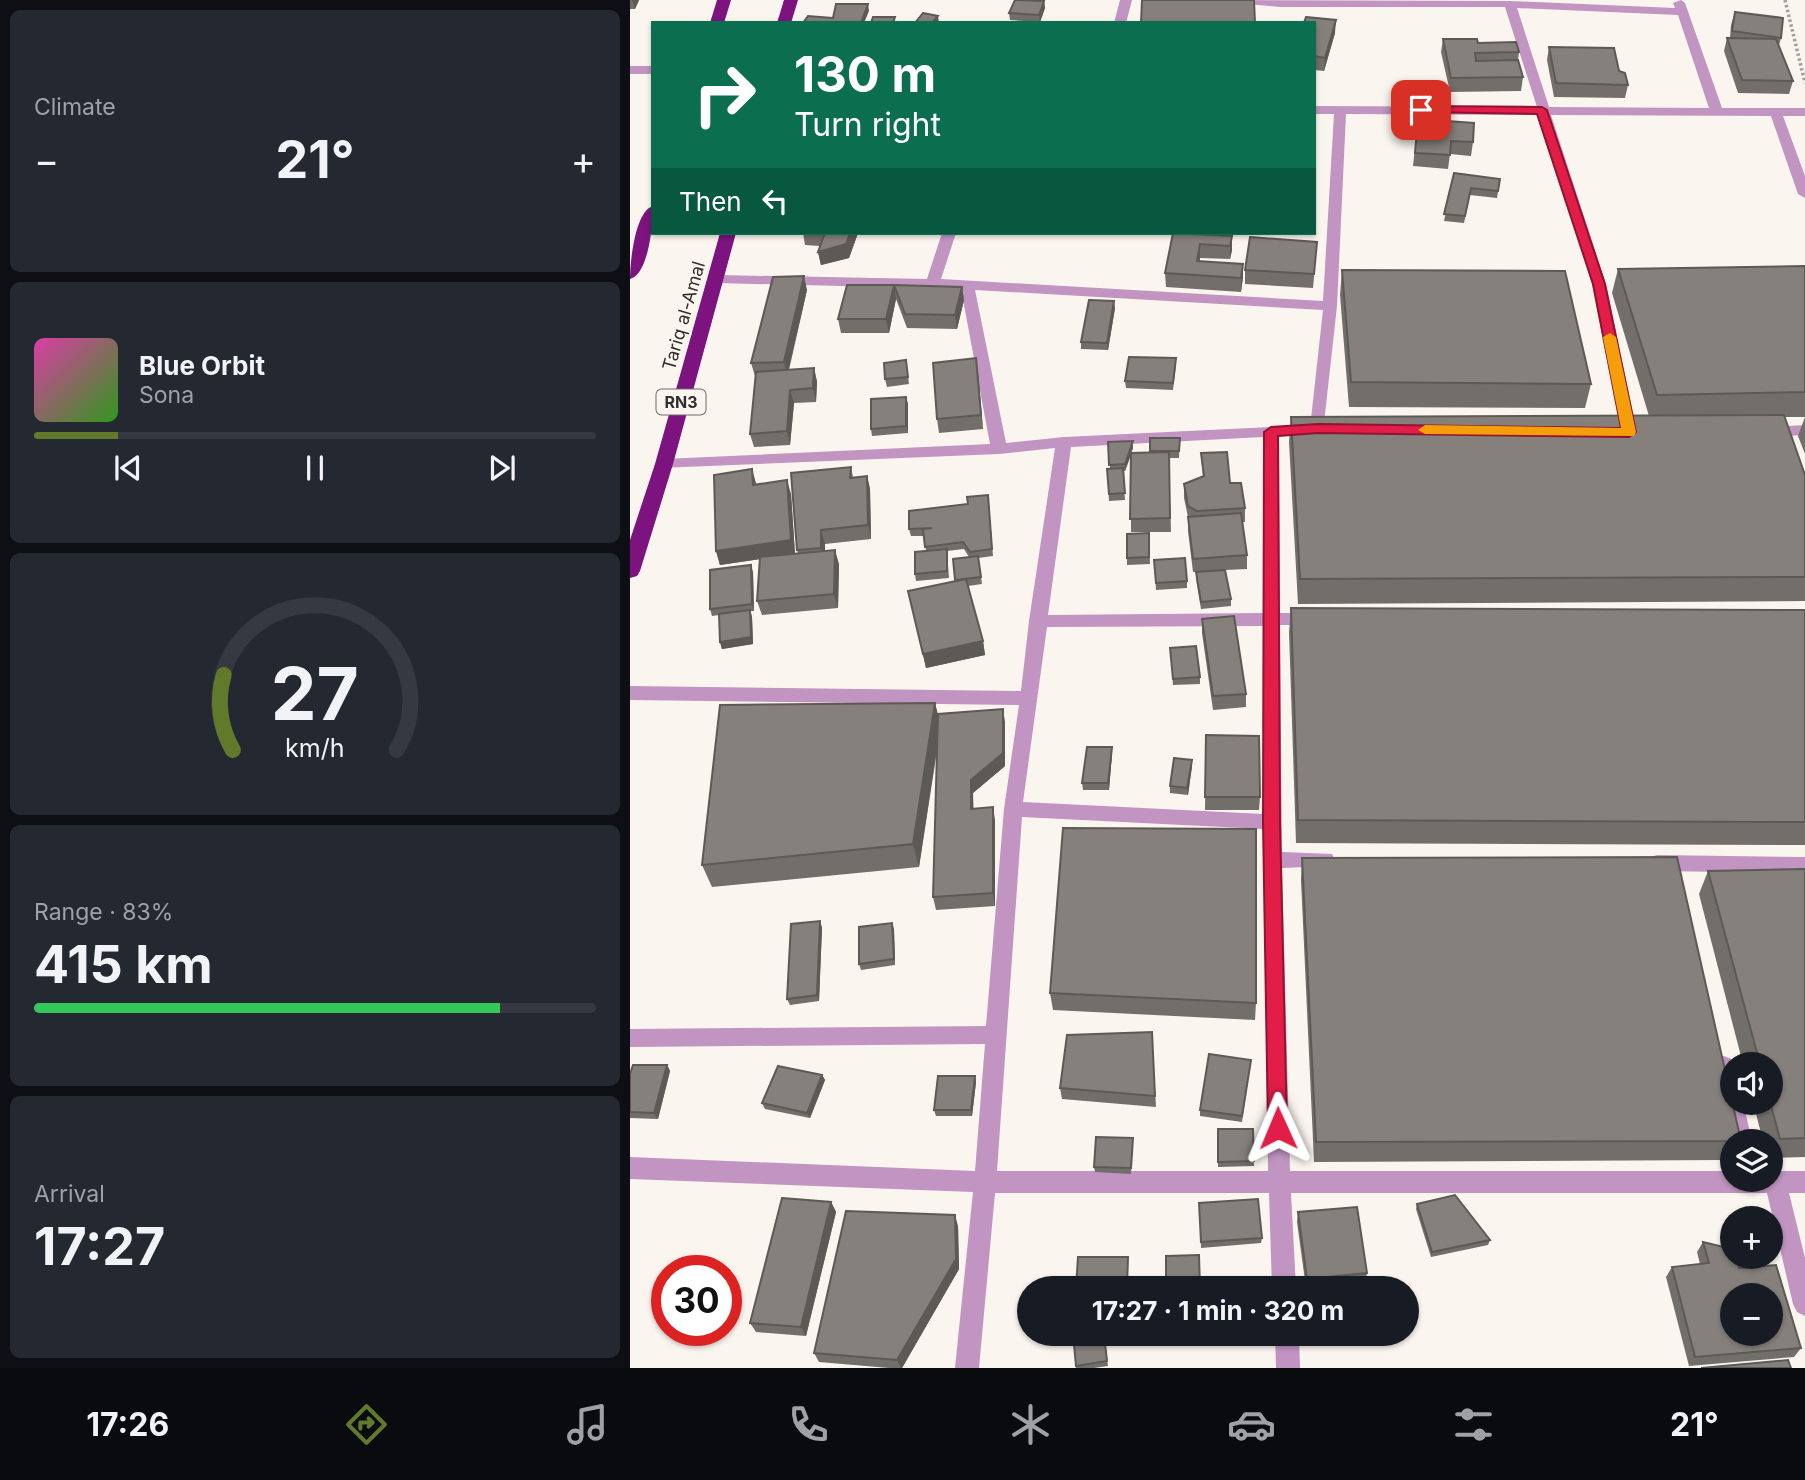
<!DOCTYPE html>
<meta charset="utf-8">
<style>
:root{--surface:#171b24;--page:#242831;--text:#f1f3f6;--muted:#9ea1a6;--line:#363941;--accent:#61792b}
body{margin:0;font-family:Inter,sans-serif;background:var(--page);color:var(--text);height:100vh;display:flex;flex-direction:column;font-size:26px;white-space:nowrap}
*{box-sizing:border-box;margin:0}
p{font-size:23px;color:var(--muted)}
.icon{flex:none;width:38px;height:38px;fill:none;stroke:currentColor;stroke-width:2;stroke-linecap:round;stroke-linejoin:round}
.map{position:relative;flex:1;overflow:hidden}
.sheet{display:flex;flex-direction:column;gap:10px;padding:10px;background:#0d0f14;width:630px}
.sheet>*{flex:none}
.guide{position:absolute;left:21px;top:21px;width:665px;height:214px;border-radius:0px;box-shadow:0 2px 5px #0004;background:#0b6e4f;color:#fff;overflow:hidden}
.tools{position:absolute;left:1090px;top:1052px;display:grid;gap:14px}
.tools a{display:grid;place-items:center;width:63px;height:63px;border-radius:50%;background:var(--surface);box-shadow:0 2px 5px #0004;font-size:35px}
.speed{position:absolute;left:21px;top:1255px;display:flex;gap:14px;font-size:35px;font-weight:700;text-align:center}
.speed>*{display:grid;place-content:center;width:91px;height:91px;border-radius:50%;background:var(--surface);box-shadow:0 2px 5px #0004;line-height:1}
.speed .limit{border:10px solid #d22;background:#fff;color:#111}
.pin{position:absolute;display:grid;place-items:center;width:60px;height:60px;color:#fff;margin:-30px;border-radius:14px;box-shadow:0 4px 10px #0006}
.me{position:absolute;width:77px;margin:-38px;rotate:359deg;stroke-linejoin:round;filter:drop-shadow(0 0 5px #0008)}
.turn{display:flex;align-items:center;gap:24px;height:147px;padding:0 28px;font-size:32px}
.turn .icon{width:91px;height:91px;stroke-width:2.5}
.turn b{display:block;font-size:49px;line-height:60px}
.then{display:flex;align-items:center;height:66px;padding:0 28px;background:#0003;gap:14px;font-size:26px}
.big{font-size:52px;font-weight:700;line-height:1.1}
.sheet .card{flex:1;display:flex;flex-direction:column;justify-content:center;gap:10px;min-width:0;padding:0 24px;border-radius:10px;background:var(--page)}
.sheet .dial{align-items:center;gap:0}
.dial svg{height:182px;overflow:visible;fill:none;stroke:var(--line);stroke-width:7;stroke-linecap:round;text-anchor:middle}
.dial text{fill:var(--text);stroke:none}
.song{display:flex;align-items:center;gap:21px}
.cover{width:84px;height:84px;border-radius:10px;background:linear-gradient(135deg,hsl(320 70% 55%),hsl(110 70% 35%))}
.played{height:7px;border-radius:4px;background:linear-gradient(90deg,var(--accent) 15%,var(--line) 15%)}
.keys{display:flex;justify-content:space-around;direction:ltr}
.heat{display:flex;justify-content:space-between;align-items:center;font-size:38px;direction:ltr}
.charge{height:10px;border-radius:5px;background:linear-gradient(90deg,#34c759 83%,var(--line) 0)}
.trip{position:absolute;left:387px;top:1276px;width:402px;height:70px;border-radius:35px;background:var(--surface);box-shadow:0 2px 5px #0004;font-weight:700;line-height:70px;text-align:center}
.dock{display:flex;height:112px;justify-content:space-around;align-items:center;background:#090b0e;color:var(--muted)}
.dock .icon{width:49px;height:49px}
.dock .selected{color:var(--accent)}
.dock b{font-size:32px;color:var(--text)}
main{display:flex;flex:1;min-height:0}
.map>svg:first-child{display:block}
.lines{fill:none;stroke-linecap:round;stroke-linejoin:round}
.path{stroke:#a29e99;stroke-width:3.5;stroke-dasharray:2.5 2.5;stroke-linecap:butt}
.street{fill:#c194c1;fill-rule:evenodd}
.highway{fill:#7c137f;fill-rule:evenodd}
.wall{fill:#726e6a}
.shaded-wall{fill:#5d5a56}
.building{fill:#85807b;stroke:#5d5a56;stroke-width:2;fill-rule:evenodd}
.route{fill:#e11d48;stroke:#92132f;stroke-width:2}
.slow{fill:#f59e0b}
.labels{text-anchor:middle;stroke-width:5;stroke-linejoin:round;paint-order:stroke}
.shield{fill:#fbf5ef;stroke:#6e6a67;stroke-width:2}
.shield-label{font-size:16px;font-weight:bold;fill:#312f2d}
.street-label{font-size:18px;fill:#312f2d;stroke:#fbf5ef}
</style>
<main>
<section class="sheet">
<div class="card"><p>Climate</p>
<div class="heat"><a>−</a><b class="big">21°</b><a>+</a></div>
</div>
<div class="card">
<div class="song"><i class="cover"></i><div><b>Blue Orbit</b><p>Sona</p></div></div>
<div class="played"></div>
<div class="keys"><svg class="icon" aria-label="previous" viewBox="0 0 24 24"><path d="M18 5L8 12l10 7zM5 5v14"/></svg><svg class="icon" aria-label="pause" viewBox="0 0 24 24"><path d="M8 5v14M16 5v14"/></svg><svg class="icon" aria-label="next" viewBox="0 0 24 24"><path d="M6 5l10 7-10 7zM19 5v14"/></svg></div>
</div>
<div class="card dial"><svg viewBox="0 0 100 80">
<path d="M14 69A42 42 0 1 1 86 69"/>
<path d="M14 69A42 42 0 0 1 10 36" stroke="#61792b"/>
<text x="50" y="56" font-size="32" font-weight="700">27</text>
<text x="50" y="72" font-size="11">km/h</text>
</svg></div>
<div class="card"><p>Range · 83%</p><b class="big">415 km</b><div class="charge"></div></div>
<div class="card"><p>Arrival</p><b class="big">17:27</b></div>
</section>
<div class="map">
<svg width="1175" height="1368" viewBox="0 0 1175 1368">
<rect width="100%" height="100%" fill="#fbf5ef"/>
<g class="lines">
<!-- path -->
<polyline class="path" points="1155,0 1175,83"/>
<!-- street -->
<g class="street">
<polygon points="490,0 502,0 496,23 484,23"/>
<path d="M600,0l280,1 165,7 -2,-5 8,-3 4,3 37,105h83v8h-22l22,60v22l-7,-4 -27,-78 -220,-1 55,169 31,148 -8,5 -8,-5 -29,-148 -53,-169 -193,-1 -9,192 -14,126h-10l-3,-4 13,-118 -348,-20 31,153 58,-6 207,-10 8,5 1,181h33l8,6 -8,6h-33l2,227 50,2 3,6 -3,6 -50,2 8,303h442v9h39v-9h34v22h-16l16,65v58l-8,-4 -4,-8 -26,-111h-476l5,95h-24l-3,-95h-274l-16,175h-24l18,-176 -343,-13v-22l345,14 10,-127 -355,3v-18l356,-3 18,-217 15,-104 -389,-5v-14l391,5 8,-70 26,-173 -56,6 -340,14 -3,-4 3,-4 5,-1 326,-15 -29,-155 -244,-6 -7,-4 7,-4 210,4 15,-46h14l-15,46 382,22 11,-187h-20v-8l223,1 -32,-100h-225l-44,-4zM887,8l161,7 31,93 -160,-1zM633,437v176l-215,2 23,-168zM633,626v188l-240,-12 24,-175zM392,817l241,12 5,342h-271z"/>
<rect x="0" y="66" width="23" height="8"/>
<polygon points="1175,425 1175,435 1158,436 1150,431 1158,426"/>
<polygon points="1027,855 1175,857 1175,873 1027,871 1020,869 1017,863 1020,857"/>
<polygon points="1094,1056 1101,1059 1104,1064 1102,1102 1113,1102 1122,1141 1102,1141 1102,1146 1083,1066 1087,1059"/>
<polygon points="645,1334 669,1334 670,1368 646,1368"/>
</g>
<!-- highway -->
<g class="highway">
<polygon points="87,0 101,0 94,23 80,23"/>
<polygon points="154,0 168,0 161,23 147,23"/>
<path d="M23,206c0,17 -4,68 -23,73 0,-17 5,-68 23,-73z"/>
<polygon points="90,233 106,233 43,464 10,571 7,576 0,578 0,540 25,464"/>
</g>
</g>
<!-- wall -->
<g class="wall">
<polygon points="0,0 9,0 5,9 0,9"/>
<polygon points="414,1 415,8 410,22 380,20 379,13"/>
<polygon points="1105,12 1151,38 1149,45 1163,81 1159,94 1108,93 1094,51 1097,38 1100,38 1101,25"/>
<polygon points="684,23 705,33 694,71 684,70"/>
<polygon points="813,39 848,43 889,52 888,60 893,77 891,91 820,92 811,52"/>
<polygon points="919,47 989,71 998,85 995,98 924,97 917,60"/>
<polygon points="788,119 843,142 841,156 820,154 818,169 783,166"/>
<polygon points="824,173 870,179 867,198 840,195 834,223 814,221"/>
<polygon points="173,233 228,233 219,258 191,265 188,252 190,246 175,245"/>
<polygon points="543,233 602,236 602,250 600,259 570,258 570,261 613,277 611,292 536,287 535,273"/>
<polygon points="687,242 683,288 615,284 615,270"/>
<polygon points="1175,266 1175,454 1168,436 1175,417 1154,417 1175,475 1175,601 668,604 659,442 661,417 1019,416 982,293 988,269"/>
<polygon points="712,270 961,384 955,408 719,407 710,295"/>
<polygon points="217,285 332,287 334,300 327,329 277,328 266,299 259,333 211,333 208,319"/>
<polygon points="177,290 159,370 184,368 187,382 186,402 164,403 160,445 124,447 120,434 126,376 125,376 121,363"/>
<polygon points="485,308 478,350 451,349 451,342"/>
<polygon points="546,365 543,390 496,388 495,381"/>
<polygon points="277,367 279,384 257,387 255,379"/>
<polygon points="348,372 353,429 309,433 307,419"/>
<polygon points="276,397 278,404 278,433 242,436 241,429"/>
<polygon points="520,438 550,438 549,458 539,458 541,532 501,532 501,455 495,471 493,471 495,500 479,501 477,469 480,469 478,442 503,441 503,448 501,453 520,452"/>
<polygon points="571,453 600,483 615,508 615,522 612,522 617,555 617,569 595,570 601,599 601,606 571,609 566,579 566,572 576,571 563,572 558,531 558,517 554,498 554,484 573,477"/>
<polygon points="221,467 223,477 237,476 240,489 241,539 195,544 195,551 209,564 208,608 132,615 127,601 130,559 90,565 86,551 126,483 127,485 161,494 165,554 168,554 167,550"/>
<polygon points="359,502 363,556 348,558 352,584 338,586 353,641 355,655 296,668 278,591 325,581 339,557 334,549 317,551 319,578 286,581 285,574 296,551 294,536 281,536 279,529 338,504"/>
<polygon points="519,533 520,564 497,565 497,558"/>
<polygon points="524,560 557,581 557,588 526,590"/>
<polygon points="123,572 124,611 120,611 122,617 123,644 92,649 90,642 89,615 82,616 80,609"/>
<polygon points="661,608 1175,610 1175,845 666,843 659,632"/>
<polygon points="572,619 616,694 616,707 583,710 572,633"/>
<polygon points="540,648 570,677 570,684 543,685"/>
<polygon points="305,703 308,714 375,722 375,766 343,793 343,809 365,820 365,906 306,910 303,897 307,751 289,867 82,887 72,865"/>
<polygon points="576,735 630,797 629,810 575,810"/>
<polygon points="482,747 482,754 479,790 453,790 452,783"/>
<polygon points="562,760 562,766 558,795 540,793 540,786"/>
<polygon points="672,858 1102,1141 1102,1155 1099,1160 684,1162 671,880"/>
<polygon points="1175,869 1175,1157 1141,1158 1141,1141 1133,1141 1123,1102 1141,1102 1141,1064 1113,1064 1069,894 1078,871"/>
<polygon points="190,921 192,928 189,1001 160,1005 157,999"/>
<polygon points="264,929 265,965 231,970 229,964"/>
<polygon points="420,993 626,1003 625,1020 423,1010"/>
<polygon points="522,1032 526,1107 432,1099 430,1088"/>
<polygon points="621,1060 612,1122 570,1116 570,1110"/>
<polygon points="37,1065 40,1071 28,1119 0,1118 0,1074"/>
<polygon points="192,1075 195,1080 180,1118 135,1109 132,1103"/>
<polygon points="345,1076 346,1082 342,1116 306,1116 304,1110"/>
<polygon points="588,1129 623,1129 624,1166 588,1167"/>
<polygon points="503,1143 501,1174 465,1172 464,1167"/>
<polygon points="201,1202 206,1212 176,1336 126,1332 120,1323"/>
<polygon points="569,1203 632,1238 631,1243 571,1248"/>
<polygon points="787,1204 860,1240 858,1245 801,1257 786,1209"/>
<polygon points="668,1212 737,1273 735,1283 676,1288 667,1222"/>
<polygon points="328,1226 329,1269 272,1368 259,1368 189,1362 184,1353"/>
<polygon points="1073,1242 1109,1268 1171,1348 1164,1357 1059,1366 1036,1277 1042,1267 1070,1264 1067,1252"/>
<polygon points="443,1334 474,1334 478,1366 464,1368 446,1368"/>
</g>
<!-- shaded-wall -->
<g class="shaded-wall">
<polygon points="2,0 9,0 5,9"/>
<polygon points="414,1 415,8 410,22 409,15"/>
<polygon points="238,4 239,11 234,23 231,23"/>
<polygon points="308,16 309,23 302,23"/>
<polygon points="706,20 705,33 694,71 695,58"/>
<polygon points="220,233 228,233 219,258 191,265 188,252"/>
<polygon points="602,236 602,250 600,259 600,246"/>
<polygon points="570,244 570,258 567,274 567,261"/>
<polygon points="613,264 613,277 611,292 611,278"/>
<polygon points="174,276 177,290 157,376 154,362"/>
<polygon points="264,285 266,299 259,333 256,319"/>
<polygon points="332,287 334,300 327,329 325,315"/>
<polygon points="484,301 485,308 478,350 477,343"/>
<polygon points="346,358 348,372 353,429 351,415"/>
<polygon points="184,368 187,382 186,402 183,388"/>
<polygon points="160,390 164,403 160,445 157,431"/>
<polygon points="276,397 278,404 278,433 276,426"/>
<polygon points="503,441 503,448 495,471 495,464"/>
<polygon points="122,469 126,483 127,499 123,485"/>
<polygon points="237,476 240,489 241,539 238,525"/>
<polygon points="157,480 161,494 165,554 90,565 86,551"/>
<polygon points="191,530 195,544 195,562 191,548"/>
<polygon points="205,550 209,564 208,608 204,594"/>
<polygon points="121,565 123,572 124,611 122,604"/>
<polygon points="120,610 122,617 123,644 92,649 90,642"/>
<polygon points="353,641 355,655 296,668 293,654"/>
<polygon points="305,703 310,727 289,867 283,844"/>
<polygon points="373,709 375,722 375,766 343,793 344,822 341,809 341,780"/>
<polygon points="482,747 482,754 479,790 478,783"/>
<polygon points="562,760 562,766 558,795 557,788"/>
<polygon points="363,807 365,820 365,906 363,893"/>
<polygon points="190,921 192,928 189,1001 187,995"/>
<polygon points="262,923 264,929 265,965 264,959"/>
<polygon points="37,1065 40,1071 28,1119 24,1113"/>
<polygon points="192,1075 195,1080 180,1118 177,1113"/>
<polygon points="345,1076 346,1082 342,1116 341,1110"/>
<polygon points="201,1202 206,1212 176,1336 171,1327"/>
<polygon points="325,1215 328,1226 329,1269 272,1368 271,1368 267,1360"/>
</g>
<!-- building -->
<g class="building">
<polygon points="385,0 388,0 414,1 409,15 379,13"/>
<polygon points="512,0 624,0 625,23 511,23"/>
<polygon points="206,4 238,4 231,23 173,23 178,16 203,18"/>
<polygon points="1105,12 1153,18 1151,38 1102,31"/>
<polygon points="293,13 308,16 302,23 285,23"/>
<polygon points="243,17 265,17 263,23 241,23"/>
<polygon points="676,17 706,20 695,58 684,56 684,23 674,23"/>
<polygon points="1097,38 1146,39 1163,81 1112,80"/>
<polygon points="813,39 847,39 848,43 886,42 889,52 845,53 846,61 888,60 893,77 821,78"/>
<polygon points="919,47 984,48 989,71 995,73 998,85 926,83"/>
<polygon points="788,119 844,123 843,142 821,141 820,155 785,153"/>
<polygon points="824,173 870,179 868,191 841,188 835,216 814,214"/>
<polygon points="195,233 220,233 216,244 188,252"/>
<polygon points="543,233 602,236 600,246 570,244 567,261 613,264 611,278 535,273"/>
<polygon points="620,237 687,242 684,274 615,270"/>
<polygon points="1175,266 1175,392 1027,395 988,269"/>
<polygon points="712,270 935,271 961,384 721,382"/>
<polygon points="174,276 154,362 121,363 143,277"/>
<polygon points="217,285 264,285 256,319 208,319"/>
<polygon points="264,285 332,287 325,315 275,314"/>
<polygon points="459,300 484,301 477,343 451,342"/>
<polygon points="499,357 546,358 543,383 495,381"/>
<polygon points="346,358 351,415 307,419 303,363"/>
<polygon points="276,360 278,377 255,379 254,363"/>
<polygon points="184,368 183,388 160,390 157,431 120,434 126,372"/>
<polygon points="276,397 276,426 241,429 241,399"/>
<polygon points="1154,415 1175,475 1175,577 670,579 661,417"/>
<polygon points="520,438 550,438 549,451 520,451"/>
<polygon points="503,441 495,464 479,465 478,442"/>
<polygon points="539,452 540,518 500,519 501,453"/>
<polygon points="597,452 600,483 611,483 615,508 567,511 558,506 554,484 574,476 571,453"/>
<polygon points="221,467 220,478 237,476 238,525 191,530 191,548 167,550 161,473"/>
<polygon points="493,468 495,493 479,494 477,469"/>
<polygon points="122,469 123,485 157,480 161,540 86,551 84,475"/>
<polygon points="358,495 362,549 340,552 333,542 295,547 293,529 302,528 279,529 279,511 338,504 337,497"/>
<polygon points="611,513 617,555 563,559 558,517"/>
<polygon points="519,533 519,557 497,558 497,534"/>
<polygon points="317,549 317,571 285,574 285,552"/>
<polygon points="205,550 204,594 127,601 130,557"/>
<polygon points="348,556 351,577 325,580 323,559"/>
<polygon points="555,558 557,581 526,583 524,560"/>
<polygon points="121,565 122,604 80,609 80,570"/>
<polygon points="595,570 601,599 571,602 566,572"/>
<polygon points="336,579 353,641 293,654 278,591"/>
<polygon points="661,608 1175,610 1175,822 668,820"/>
<polygon points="120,610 121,637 90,642 89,614"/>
<polygon points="604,616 616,694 583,696 572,619"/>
<polygon points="566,646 570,677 543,679 540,648"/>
<polygon points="305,703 283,844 72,865 90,705"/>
<polygon points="373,709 373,753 341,780 341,809 363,807 363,893 303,897 308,714"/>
<polygon points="576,735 629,736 630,797 575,797"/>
<polygon points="457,747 482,747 478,783 452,783"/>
<polygon points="544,758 562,760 557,788 540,786"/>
<polygon points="433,828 626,829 626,1003 420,993"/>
<polygon points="1047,857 1111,1141 686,1142 672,858"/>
<polygon points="1175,869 1175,1138 1150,1139 1140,1102 1141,1064 1130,1064 1078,871"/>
<polygon points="190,921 187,995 157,999 161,924"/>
<polygon points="262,923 264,959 229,964 229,927"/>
<polygon points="522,1032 525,1096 430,1088 437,1035"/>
<polygon points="579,1054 621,1060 612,1116 570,1110"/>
<polygon points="3,1065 37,1065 24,1113 0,1112 0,1074"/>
<polygon points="148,1066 192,1075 177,1113 132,1103"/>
<polygon points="308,1076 345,1076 341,1110 304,1110"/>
<polygon points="588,1129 623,1129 624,1161 588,1162"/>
<polygon points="466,1137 503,1138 501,1168 464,1167"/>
<polygon points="825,1195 860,1240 802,1252 787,1204"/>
<polygon points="152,1198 201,1202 171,1327 120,1323"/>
<polygon points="628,1199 632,1238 571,1242 569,1203"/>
<polygon points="727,1207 737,1273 677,1279 668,1212"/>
<polygon points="216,1211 325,1215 326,1259 267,1360 184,1353"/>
<path d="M1073,1242l29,7v7h4l3,12 37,-3 25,83 -106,9 -23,-90 37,-4zM1102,1295h39v39h-39z"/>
<polygon points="569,1255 570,1288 536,1288 536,1256"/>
<polygon points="448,1257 498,1257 497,1288 446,1288"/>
<polygon points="623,1277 625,1288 580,1288 579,1281"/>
<polygon points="443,1334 474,1334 477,1361 446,1366"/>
<polygon points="1158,1360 1161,1368 1071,1368"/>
</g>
<!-- route -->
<polygon class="route" points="791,106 912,107 917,110 975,284 1006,432 999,437 688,433 648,436 650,822 657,1128 655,1134 648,1137 641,1134 638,1128 633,822 634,432 641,427 688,424 991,428 963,284 907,114 787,112 787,107"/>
<!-- slow -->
<polygon class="slow" points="980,333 986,337 1006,432 1004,436 795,434 788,430 795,425 991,428 973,337"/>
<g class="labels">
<!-- shield labels -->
<rect class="shield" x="26.5" y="389.5" width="49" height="25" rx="5"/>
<g class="shield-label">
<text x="51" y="408">RN3</text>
</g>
<!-- street labels -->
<g class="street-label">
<text transform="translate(54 316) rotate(-74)" y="6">Tariq al-Amal</text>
</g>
</g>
</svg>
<div class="tools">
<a><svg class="icon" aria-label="sound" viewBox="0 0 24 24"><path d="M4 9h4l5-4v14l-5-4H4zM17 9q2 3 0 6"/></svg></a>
<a><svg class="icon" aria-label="layers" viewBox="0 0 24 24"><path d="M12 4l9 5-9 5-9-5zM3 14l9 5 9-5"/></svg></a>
<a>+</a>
<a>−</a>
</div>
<div class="speed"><div class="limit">30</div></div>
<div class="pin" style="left:791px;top:110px;background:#d93025"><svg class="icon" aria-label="arrive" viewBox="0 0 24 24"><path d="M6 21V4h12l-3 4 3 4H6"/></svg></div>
<svg class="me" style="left:648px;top:1128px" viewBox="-20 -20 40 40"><path d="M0-17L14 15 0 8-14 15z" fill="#e11d48" stroke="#fff" stroke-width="4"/></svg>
<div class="trip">17:27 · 1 min · 320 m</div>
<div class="guide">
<div class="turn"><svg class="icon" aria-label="right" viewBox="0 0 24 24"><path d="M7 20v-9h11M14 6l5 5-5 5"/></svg><div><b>130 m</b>Turn right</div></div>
<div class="then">Then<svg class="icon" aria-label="left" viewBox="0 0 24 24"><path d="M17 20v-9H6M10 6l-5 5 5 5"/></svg></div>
</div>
</div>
</main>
<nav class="dock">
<b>17:26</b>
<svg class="icon selected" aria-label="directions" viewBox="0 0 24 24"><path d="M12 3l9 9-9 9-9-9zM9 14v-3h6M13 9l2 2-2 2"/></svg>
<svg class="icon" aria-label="music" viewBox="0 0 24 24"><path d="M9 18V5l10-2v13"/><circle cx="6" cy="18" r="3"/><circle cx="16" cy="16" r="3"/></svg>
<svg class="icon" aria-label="phone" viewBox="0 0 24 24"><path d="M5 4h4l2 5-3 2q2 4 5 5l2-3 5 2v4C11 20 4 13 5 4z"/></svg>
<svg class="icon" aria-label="climate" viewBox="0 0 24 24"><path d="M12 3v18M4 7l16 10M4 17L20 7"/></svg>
<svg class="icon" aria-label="car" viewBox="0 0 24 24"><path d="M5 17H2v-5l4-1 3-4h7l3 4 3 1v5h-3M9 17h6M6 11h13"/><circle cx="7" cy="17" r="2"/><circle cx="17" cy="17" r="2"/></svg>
<svg class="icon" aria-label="filters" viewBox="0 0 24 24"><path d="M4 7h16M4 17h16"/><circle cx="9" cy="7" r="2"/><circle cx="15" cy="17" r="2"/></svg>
<b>21°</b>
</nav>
